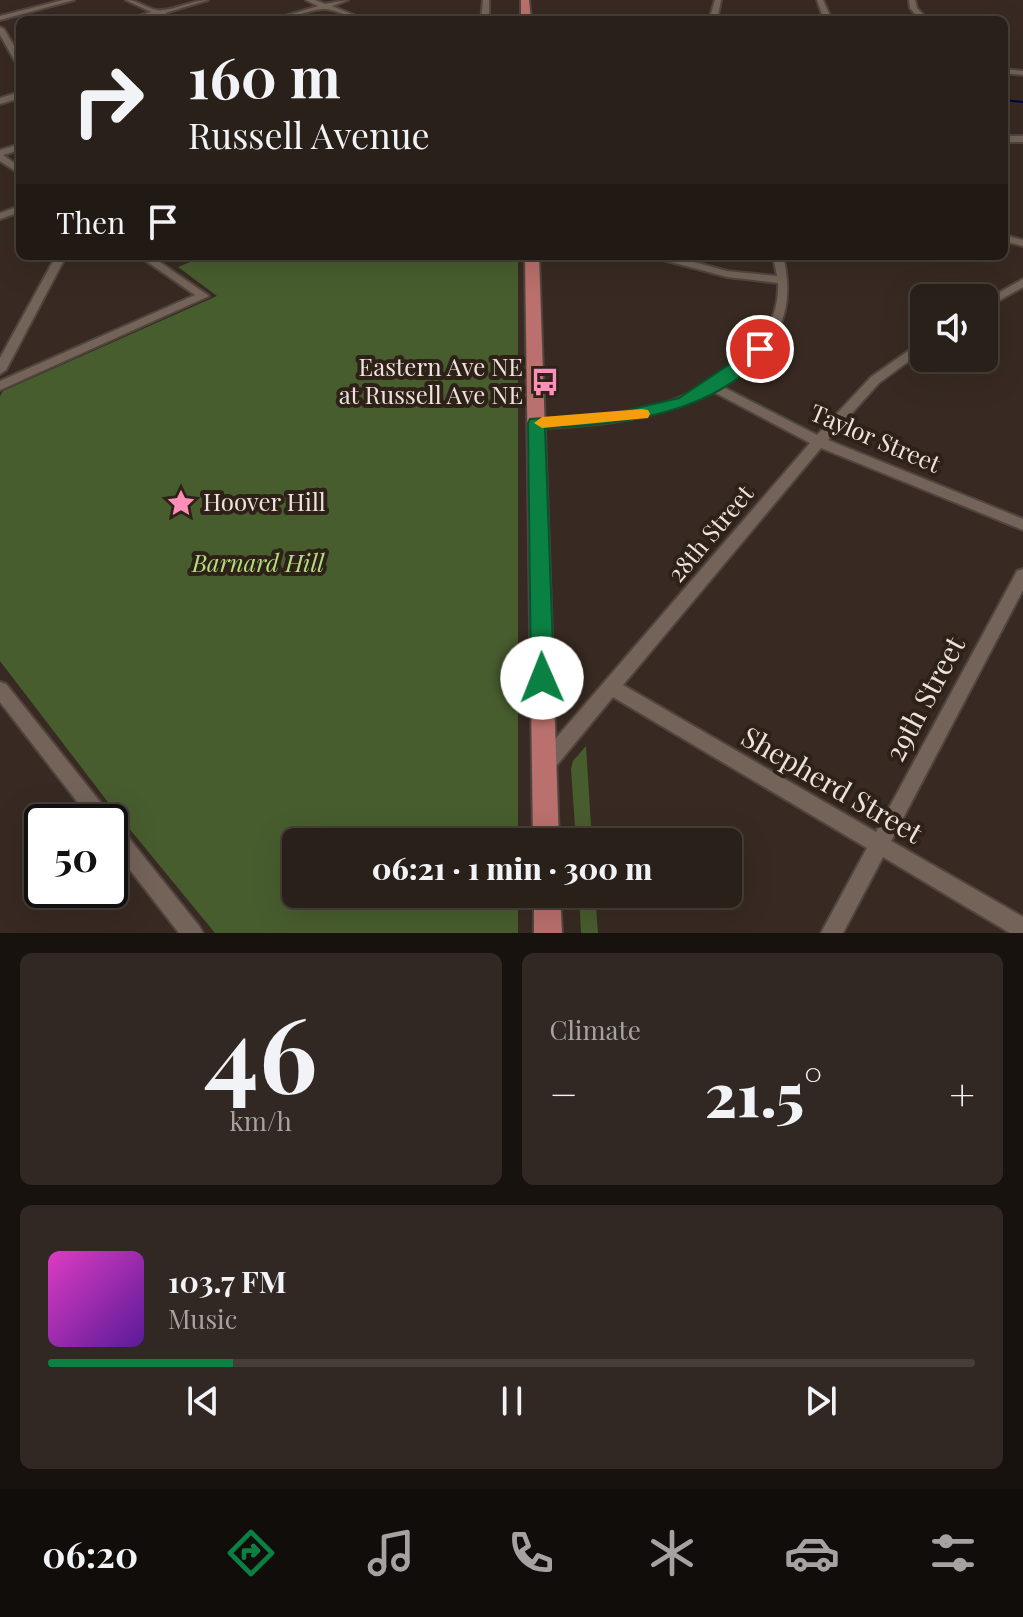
<!DOCTYPE html>
<meta charset="utf-8">
<style>
:root{--surface:#2a201a;--page:#322823;--text:#f1f3f6;--muted:#a5a3a2;--line:#463e39;--accent:#0b8043}
body{margin:0;font-family:"Playfair Display",serif;background:var(--page);color:var(--text);height:100vh;display:flex;flex-direction:column;font-size:30px;white-space:nowrap}
*{box-sizing:border-box;margin:0}
p{font-size:26px;color:var(--muted)}
.icon{flex:none;width:44px;height:44px;fill:none;stroke:currentColor;stroke-width:2;stroke-linecap:round;stroke-linejoin:round}
.map{position:relative;height:933px;overflow:hidden}
.details{display:flex;flex-direction:column;gap:20px;padding:20px;background:#17120e;flex:1}
.details>*{flex:none}
.banner{position:absolute;left:16px;top:16px;width:992px;height:244px;border-radius:12px;box-shadow:0 8px 32px #0002,0 0 0 2px var(--line);background:#2a201a;color:var(--text);overflow:hidden}
.buttons{position:absolute;left:910px;top:284px;display:grid;gap:16px}
.buttons a{display:grid;place-items:center;width:88px;height:88px;border-radius:12px;background:var(--surface);box-shadow:0 8px 32px #0002,0 0 0 2px var(--line);font-size:40px}
.speed{position:absolute;left:24px;top:804px;display:flex;gap:16px;font-size:40px;font-weight:700;text-align:center}
.speed>*{display:grid;place-content:center;width:104px;height:104px;border-radius:50%;background:var(--surface);box-shadow:0 8px 32px #0002,0 0 0 2px var(--line);line-height:1}
.speed .limit{border:4px solid #111;border-radius:12px;background:#fff;color:#111}
.pin{position:absolute;display:grid;place-items:center;width:68px;height:68px;color:#fff;margin:-34px;border:4px solid #fff;border-radius:50%;box-shadow:0 2px 8px #0007}
.me{position:absolute;width:88px;margin:-44px;rotate:359deg;stroke-linejoin:round;filter:drop-shadow(0 0 6px #0008)}
.turn{display:flex;align-items:center;gap:28px;height:168px;padding:0 40px;font-size:36px}
.turn .icon{width:104px;height:104px;stroke-width:2.5}
.turn b{display:block;font-size:56px;line-height:68px}
.then{display:flex;align-items:center;height:76px;padding:0 40px;background:#0003;gap:16px;font-size:30px}
.big{font-size:60px;font-weight:800;line-height:1.1}
.details .card{flex:1;display:flex;flex-direction:column;justify-content:center;gap:12px;min-width:0;padding:0 28px;border-radius:12px;background:var(--page)}
.details .dial{align-items:center;gap:0}
.dial b{font-size:104px;line-height:1}
.song{display:flex;align-items:center;gap:24px}
.cover{width:96px;height:96px;border-radius:12px;background:linear-gradient(135deg,hsl(310 70% 55%),hsl(270 70% 35%))}
.played{height:8px;border-radius:4px;background:linear-gradient(90deg,var(--accent) 20%,var(--line) 20%)}
.keys{display:flex;justify-content:space-around;direction:ltr}
.heat{display:flex;justify-content:space-between;align-items:center;font-size:44px;direction:ltr}
.details .tiles{flex:1;display:grid;gap:20px;grid-template-columns:1fr 1fr}
.card:last-child{grid-column:span 2}
.trip{position:absolute;left:282px;top:828px;width:460px;height:80px;border-radius:12px;background:var(--surface);box-shadow:0 8px 32px #0002,0 0 0 2px var(--line);font-weight:800;line-height:80px;text-align:center}
.tab-bar{display:flex;height:128px;justify-content:space-around;align-items:center;background:#110d0a;color:var(--muted)}
.tab-bar .icon{width:56px;height:56px}
.tab-bar .current{color:var(--accent)}
.tab-bar b{font-size:36px;color:var(--text)}
.map>svg:first-child{display:block}
.green{fill:#485d2e}
.lines{fill:none;stroke-linecap:round;stroke-linejoin:round}
.stream{stroke:#01063f;stroke-width:2}
.minor-casing{stroke:#50453e;stroke-width:4}
.major-casing{stroke:#50453e;stroke-width:4}
.minor{fill:#736359;fill-rule:evenodd}
.major{fill:#ba706c;fill-rule:evenodd}
.route{fill:#0b8043;stroke:#07532c;stroke-width:2}
.slow{fill:#f59e0b}
.labels{text-anchor:middle;stroke-width:8;stroke-linejoin:round;paint-order:stroke}
.poi-label{font-size:24px;fill:#ede3de;stroke:#2e2118;text-anchor:end}
.street-label{font-size:24px;fill:#ede3de;stroke:#2e2118}
.park-label{font-size:24px;font-style:italic;fill:#b2de7b;stroke:#2e2118}
.near-street-label{font-size:28px;fill:#ede3de;stroke:#2e2118}
</style>
<div class="map">
<svg width="1023" height="933" viewBox="0 0 1023 933">
<rect width="100%" height="100%" fill="#382a22"/>
<!-- green -->
<g class="green">
<polygon points="205,256 518,256 518,842 296,842 296,894 518,894 518,933 215,933 114,810 0,661 0,396 3,391 217,296 178,267"/>
<polygon points="586,746 592,842 576,842 571,769 573,761"/>
<polygon points="579,894 595,894 598,933 581,933"/>
</g>
<g class="lines">
<!-- stream -->
<polyline class="stream" points="1004,100 1023,102"/>
<defs>
<g id="minor">
<polygon points="63,0 74,0 0,20 0,16"/>
<path d="M126,0c12,0 19,8 31,10 13,2 36,-10 51,-10l-43,13 13,7c-8,0 -14,-4 -22,-5 -9,0 -19,5 -29,5l24,-8z"/>
<path d="M306,0h9l10,4 23,-4 -16,6 34,14c-15,0 -30,-12 -43,-11 -18,1 -33,11 -51,11l46,-14z"/>
<polygon points="483,0 489,0 489,20 481,20"/>
<polygon points="715,0 721,0 717,20 709,20"/>
<polygon points="817,0 823,0 832,20 824,20"/>
<polygon points="909,0 915,0 917,8 928,20 920,20 910,8"/>
<polygon points="0,27 4,29 20,56 20,65 16,63 0,35"/>
<polygon points="1004,69 1023,71 1023,75 1004,73"/>
<polygon points="20,92 20,98 0,104 0,98"/>
<rect x="1004" y="136" width="19" height="6"/>
<polygon points="20,144 20,150 3,155 20,167 20,174 0,161 0,150"/>
<polygon points="20,206 20,212 0,219 0,213"/>
<polygon points="1004,235 1023,240 1023,246 1004,241"/>
<polygon points="56,256 66,256 6,370 0,374 0,358"/>
<polygon points="139,256 151,256 209,296 0,390 0,381 195,295"/>
<path d="M655,256h17l55,15 50,5 -4,-20h10c15,61 -10,98 -62,130l96,49 54,-58 53,-37v10l-45,33 -51,57 195,79v11l-202,-82 -198,237 253,147 139,-257 2,-4 6,-2v21l-132,251 132,76v16h-13l-127,-76 -40,76h-22l46,-85 -254,-151 -61,74 -7,2 -7,-2 -2,-6 2,-6 272,-316 -98,-52c-43,23 -89,32 -137,35 -14,1 -30,3 -44,0l-2,-3 2,-3 5,-1c35,-1 70,-2 104,-9 59,-14 141,-56 138,-127l-51,-6 -71,-19z"/>
<polygon points="1023,279 1023,287 984,309 984,301"/>
<polygon points="0,682 6,684 199,926 203,933 179,933 110,844 110,822 93,822 0,702"/>
</g>
<g id="major">
<polygon points="521,0 529,0 531,20 521,20"/>
<polygon points="525,256 539,256 559,842 533,842"/>
<polygon points="534,894 560,894 562,933 534,933"/>
</g>
</defs>
<!-- minor casing -->
<use href="#minor" class="minor-casing"/>
<!-- major casing -->
<use href="#major" class="major-casing"/>
<!-- minor -->
<use href="#minor" class="minor"/>
<!-- major -->
<use href="#major" class="major"/>
</g>
<!-- route -->
<path class="route" d="M760,344l8,5c-52,66 -145,75 -223,79l9,250 -4,6 -8,3 -7,-3 -4,-6 -3,-255 2,-4 81,-5 68,-16z"/>
<!-- slow -->
<polygon class="slow" points="642,409 648,410 650,414 648,418 542,428 534,423 542,417"/>
<!-- icons -->
<defs>
<symbol id="bus-bare" viewBox="-9 -9 18 18"><path d="M-5-6H5V4H4V6H2V4H-2V6H-4V4H-5ZM-3.5-4V0h7V-4ZM-3.5 1.2v1.5H-2V1.2ZM2 1.2v1.5H3.5V1.2Z" fill="#ff8eb9" stroke="#2e2118" stroke-width="2.5" paint-order="stroke"/></symbol>
<symbol id="sight-bare" viewBox="-9 -9 18 18"><path d="M0-6L1.8-2.2L6-1.7L2.9 1.2L3.7 5.4L0 3.3L-3.7 5.4L-2.9 1.2L-6-1.7L-1.8-2.2Z" fill="#ff8eb9" stroke="#2e2118" stroke-width="2.5" paint-order="stroke"/></symbol>
</defs>
<g fill-rule="evenodd">
<use href="#bus-bare" x="525" y="362" width="40" height="40"/>
<use href="#sight-bare" x="161" y="483" width="40" height="40"/>
</g>
<g class="labels">
<!-- poi labels -->
<g class="poi-label">
<text x="523" y="376">Eastern Ave NE<tspan x="523" dy="28">at Russell Ave NE</tspan></text>
<text x="203" y="511" text-anchor="start">Hoover Hill</text>
</g>
<!-- street labels -->
<g class="street-label">
<text transform="translate(875 439) rotate(23)" y="8">Taylor Street</text>
<text transform="translate(711 534) rotate(-50)" y="8">28th Street</text>
</g>
<!-- park labels -->
<g class="park-label">
<text x="258" y="572">Barnard Hill</text>
</g>
<!-- near-street labels -->
<g class="near-street-label">
<text transform="translate(925 699) rotate(-62)" y="10">29th Street</text>
<text transform="translate(832 785) rotate(30)" y="10">Shepherd Street</text>
</g>
</g>
</svg>
<div class="buttons">
<a><svg class="icon" aria-label="sound" viewBox="0 0 24 24"><path d="M4 9h4l5-4v14l-5-4H4zM17 9q2 3 0 6"/></svg></a>
</div>
<div class="speed"><div class="limit">50</div></div>
<div class="pin" style="left:760px;top:349px;background:#d93025"><svg class="icon" aria-label="arrive" viewBox="0 0 24 24"><path d="M6 21V4h12l-3 4 3 4H6"/></svg></div>
<svg class="me" style="left:542px;top:678px" viewBox="-20 -20 40 40"><circle r="19" fill="#fff"/><path d="M0-13L10 11 0 6-10 11z" fill="#0b8043"/></svg>
<div class="trip">06:21 · 1 min · 300 m</div>
<div class="banner">
<div class="turn"><svg class="icon" aria-label="right" viewBox="0 0 24 24"><path d="M7 20v-9h11M14 6l5 5-5 5"/></svg><div><b>160 m</b>Russell Avenue</div></div>
<div class="then">Then<svg class="icon" aria-label="arrive" viewBox="0 0 24 24"><path d="M6 21V4h12l-3 4 3 4H6"/></svg></div>
</div>
</div>
<section class="details">
<div class="tiles">
<div class="card dial"><b>46</b><p>km/h</p></div>
<div class="card"><p>Climate</p>
<div class="heat"><a>−</a><b class="big">21.5°</b><a>+</a></div>
</div>
<div class="card">
<div class="song"><i class="cover"></i><div><b>103.7 FM</b><p>Music</p></div></div>
<div class="played"></div>
<div class="keys"><svg class="icon" aria-label="previous" viewBox="0 0 24 24"><path d="M18 5L8 12l10 7zM5 5v14"/></svg><svg class="icon" aria-label="pause" viewBox="0 0 24 24"><path d="M8 5v14M16 5v14"/></svg><svg class="icon" aria-label="next" viewBox="0 0 24 24"><path d="M6 5l10 7-10 7zM19 5v14"/></svg></div>
</div>
</div>
</section>
<nav class="tab-bar">
<b>06:20</b>
<svg class="icon current" aria-label="directions" viewBox="0 0 24 24"><path d="M12 3l9 9-9 9-9-9zM9 14v-3h6M13 9l2 2-2 2"/></svg>
<svg class="icon" aria-label="music" viewBox="0 0 24 24"><path d="M9 18V5l10-2v13"/><circle cx="6" cy="18" r="3"/><circle cx="16" cy="16" r="3"/></svg>
<svg class="icon" aria-label="phone" viewBox="0 0 24 24"><path d="M5 4h4l2 5-3 2q2 4 5 5l2-3 5 2v4C11 20 4 13 5 4z"/></svg>
<svg class="icon" aria-label="climate" viewBox="0 0 24 24"><path d="M12 3v18M4 7l16 10M4 17L20 7"/></svg>
<svg class="icon" aria-label="car" viewBox="0 0 24 24"><path d="M5 17H2v-5l4-1 3-4h7l3 4 3 1v5h-3M9 17h6M6 11h13"/><circle cx="7" cy="17" r="2"/><circle cx="17" cy="17" r="2"/></svg>
<svg class="icon" aria-label="filters" viewBox="0 0 24 24"><path d="M4 7h16M4 17h16"/><circle cx="9" cy="7" r="2"/><circle cx="15" cy="17" r="2"/></svg>
</nav>
